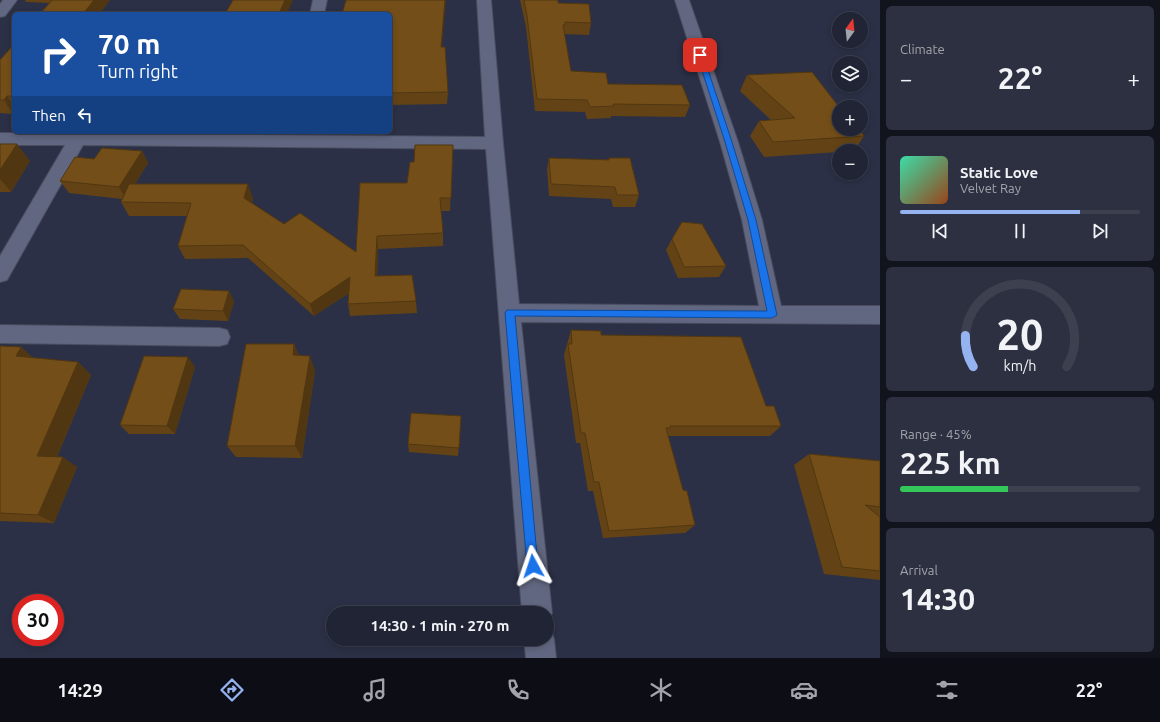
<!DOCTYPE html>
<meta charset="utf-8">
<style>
:root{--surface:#202434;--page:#2d3040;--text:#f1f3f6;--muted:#a2a4ac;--line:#3d414f;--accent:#95b2f1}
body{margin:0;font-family:Ubuntu,sans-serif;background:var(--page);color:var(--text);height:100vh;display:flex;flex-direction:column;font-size:15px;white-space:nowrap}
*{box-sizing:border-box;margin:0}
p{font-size:13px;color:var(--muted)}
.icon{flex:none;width:22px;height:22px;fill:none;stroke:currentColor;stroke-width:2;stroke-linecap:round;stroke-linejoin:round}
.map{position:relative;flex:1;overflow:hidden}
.sheet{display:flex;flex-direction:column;gap:6px;padding:6px;background:#12141d;width:280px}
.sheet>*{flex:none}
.top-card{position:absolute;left:12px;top:12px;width:380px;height:122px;border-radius:6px;box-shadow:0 2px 6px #0003,0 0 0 1px var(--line);background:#1a4fa0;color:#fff;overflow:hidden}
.needle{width:26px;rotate:15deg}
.fabs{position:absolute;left:832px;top:12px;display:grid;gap:8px}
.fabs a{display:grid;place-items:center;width:36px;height:36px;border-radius:50%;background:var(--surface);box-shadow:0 2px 6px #0003,0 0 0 1px var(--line);font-size:20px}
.speed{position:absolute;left:12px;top:594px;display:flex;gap:8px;font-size:20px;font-weight:700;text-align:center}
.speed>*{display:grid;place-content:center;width:52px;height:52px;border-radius:50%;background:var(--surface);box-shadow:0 2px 6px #0003,0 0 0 1px var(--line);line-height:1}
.speed .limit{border:6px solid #d22;background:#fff;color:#111}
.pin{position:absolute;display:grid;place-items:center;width:34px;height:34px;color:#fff;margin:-17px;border-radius:8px;box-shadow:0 2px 6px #0006}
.me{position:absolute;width:44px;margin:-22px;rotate:355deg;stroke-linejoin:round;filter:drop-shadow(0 0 3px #0008)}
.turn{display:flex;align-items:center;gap:14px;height:84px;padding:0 20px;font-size:18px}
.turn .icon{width:52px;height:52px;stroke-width:2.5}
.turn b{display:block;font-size:28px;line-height:34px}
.then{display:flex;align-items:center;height:38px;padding:0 20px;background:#0003;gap:8px;font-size:15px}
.big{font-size:30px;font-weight:700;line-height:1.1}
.sheet .widget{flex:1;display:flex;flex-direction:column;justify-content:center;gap:6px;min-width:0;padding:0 14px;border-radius:6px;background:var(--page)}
.sheet .dial{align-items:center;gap:0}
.dial svg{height:104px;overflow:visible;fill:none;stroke:var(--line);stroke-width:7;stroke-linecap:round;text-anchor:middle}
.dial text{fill:var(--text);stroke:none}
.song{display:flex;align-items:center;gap:12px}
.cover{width:48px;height:48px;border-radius:6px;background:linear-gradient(135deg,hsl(160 70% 55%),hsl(20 70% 35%))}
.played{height:4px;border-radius:2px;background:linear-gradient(90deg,var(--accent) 75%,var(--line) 75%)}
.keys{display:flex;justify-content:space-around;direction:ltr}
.heat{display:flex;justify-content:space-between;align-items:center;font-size:22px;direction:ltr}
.charge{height:6px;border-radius:3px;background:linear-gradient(90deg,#34c759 45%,var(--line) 0)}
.trip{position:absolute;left:326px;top:606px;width:228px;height:40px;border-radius:20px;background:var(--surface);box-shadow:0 2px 6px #0003,0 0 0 1px var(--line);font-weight:700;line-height:40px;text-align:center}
.tabs{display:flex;height:64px;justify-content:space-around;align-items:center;background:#0d0e15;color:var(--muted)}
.tabs .icon{width:28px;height:28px}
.tabs .current{color:var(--accent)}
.tabs b{font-size:18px;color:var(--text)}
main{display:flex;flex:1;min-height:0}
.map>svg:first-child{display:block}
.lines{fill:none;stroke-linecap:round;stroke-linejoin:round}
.minor-casing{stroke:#494d5f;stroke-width:2}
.minor{fill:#616780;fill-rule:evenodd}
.wall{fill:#634315}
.shaded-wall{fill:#503711}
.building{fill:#734e18;stroke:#503711}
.route{fill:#1a73e8;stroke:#114b97}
</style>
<main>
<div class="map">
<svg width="880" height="658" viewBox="0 0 880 658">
<rect width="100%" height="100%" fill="#2b3046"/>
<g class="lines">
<defs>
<g id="minor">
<polygon points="3,0 17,0 5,16 0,17 0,4"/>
<polygon points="313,0 327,0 324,14 310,14"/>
<polygon points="477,0 491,0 503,143 519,304 759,306 742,220 720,142 675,0 689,0 738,142 762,220 781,306 880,306 880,324 521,322 552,613 547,624 547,613 522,613 486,149 83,145 7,280 0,282 0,256 65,145 0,145 0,133 485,137"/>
<polygon points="0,325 219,328 227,330 230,337 227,344 219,346 0,343"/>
<polygon points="547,627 550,628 554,639 556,658 526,658 524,639 547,639"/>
</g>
</defs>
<!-- minor casing -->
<use href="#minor" class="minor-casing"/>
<!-- minor -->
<use href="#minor" class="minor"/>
</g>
<!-- wall -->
<g class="wall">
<polygon points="25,0 110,0 99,14 49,3 26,2"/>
<polygon points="520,0 558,0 558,3 591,23 589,35 564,34 571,71 608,84 690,105 685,117 611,116 611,118 587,119 585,112 535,111 526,27"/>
<polygon points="390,14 442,47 448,92 447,104 390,105"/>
<polygon points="14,44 14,113 13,114 0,113 0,59 1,59"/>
<polygon points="747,75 839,129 864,136 854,151 839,151 839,152 764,157 750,136 759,121 771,120 740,91"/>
<polygon points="0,144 30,161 11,192 0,192"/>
<polygon points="453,145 450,211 441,211 443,233 443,246 378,249 377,276 416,301 417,313 350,316 348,304 349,293 314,316 248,258 185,259 178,246 187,216 129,216 121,202 122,199 69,193 60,181 94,159 142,151 148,163 135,184 253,198 252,203 284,224 356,252 407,183 414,162"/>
<polygon points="549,158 608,160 609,158 639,195 635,207 613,207 611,199 549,196 547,169"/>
<polygon points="672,239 726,266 719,277 678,278 666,250"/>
<polygon points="229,291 234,302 228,321 180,319 173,309"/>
<polygon points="571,330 601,335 766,406 781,426 770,436 668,436 683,490 695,525 685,533 603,538 593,491 588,491 580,443 576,443 564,355"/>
<polygon points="294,344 299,356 315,371 302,458 236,457 227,446"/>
<polygon points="0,346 21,347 33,358 78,362 91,375 57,457 77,467 54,523 0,521"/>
<polygon points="195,367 175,434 129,434 120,425"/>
<polygon points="461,416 458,456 409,452 408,444"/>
<polygon points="809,454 880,461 880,580 824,574 794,465"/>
</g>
<!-- shaded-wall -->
<g class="shaded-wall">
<polygon points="94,0 110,0 99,14 83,14"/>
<polygon points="285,0 293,0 287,14 279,14"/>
<polygon points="445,0 446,0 441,59 441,47"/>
<polygon points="7,96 14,106 14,113 13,114 4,100"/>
<polygon points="17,144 30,161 11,192 0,179 0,170"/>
<polygon points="142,151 148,163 126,199 119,187"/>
<polygon points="248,184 253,198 249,211 244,198"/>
<polygon points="377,236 378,249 377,288 375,276"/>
<polygon points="350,277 353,290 314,316 310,304"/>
<polygon points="229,291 234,302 228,321 223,311"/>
<polygon points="294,344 300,358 293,355"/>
<polygon points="21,347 35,360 16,356"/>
<polygon points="310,356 315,371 302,458 295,446"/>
<polygon points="188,357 195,367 175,434 167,426"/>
<polygon points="78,362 91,375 53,466 37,456"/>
<polygon points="63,457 77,467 54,523 38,515"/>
</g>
<!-- building -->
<g class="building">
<polygon points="52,0 94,0 83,14 40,14"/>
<polygon points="233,0 285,0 279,14 225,14"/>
<polygon points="346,0 445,0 441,47 445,47 448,92 390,93 390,14 342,14"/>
<polygon points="524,0 558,0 558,3 589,4 591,23 565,22 565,25 563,25 571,71 606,73 608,84 682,85 690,105 613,104 614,106 590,107 587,100 537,99 527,16"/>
<polygon points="14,44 14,96 7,96 4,100 0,100 0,59 1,59"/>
<polygon points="812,72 839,107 839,129 859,129 864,136 773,142 759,121 795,118 747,75"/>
<polygon points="0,144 17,144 0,170"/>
<polygon points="415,145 453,145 451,198 440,198 443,233 377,236 375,276 412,275 416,301 348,304 350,277 310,304 243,245 178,246 191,203 121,202 129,184 248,184 244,198 284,224 300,213 356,252 360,183 407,183 410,162 414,162"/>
<polygon points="102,148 142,151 119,187 60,181 75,157 94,159"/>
<polygon points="549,158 609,160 609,158 630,158 639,195 617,195 615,187 551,184"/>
<polygon points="682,222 702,224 726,266 684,267 672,239"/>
<polygon points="181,289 229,291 223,311 173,309"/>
<polygon points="571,330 601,331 601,335 741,337 766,406 774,406 781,426 670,426 670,428 666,428 683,490 687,491 695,525 609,531 599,482 594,482 585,433 581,433 568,344 572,344"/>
<polygon points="246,344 294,344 293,355 310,356 295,446 227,446"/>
<polygon points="0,346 21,347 16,356 78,362 37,456 63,457 38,515 0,513"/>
<polygon points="144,356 188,357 167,426 120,425"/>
<polygon points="411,413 461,416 459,448 408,444"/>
<polygon points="809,454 880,461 880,507 865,505 880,517 880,571 842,567"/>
</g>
<!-- route -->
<polygon class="route" points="700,53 703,55 732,142 756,220 777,315 772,318 515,316 538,566 537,570 533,571 528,570 527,566 505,313 507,310 767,311 748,220 725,142 697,55"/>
</svg>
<div class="fabs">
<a><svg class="needle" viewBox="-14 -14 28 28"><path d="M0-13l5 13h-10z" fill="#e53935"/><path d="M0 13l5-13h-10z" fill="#a2a4ac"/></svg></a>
<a><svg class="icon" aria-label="layers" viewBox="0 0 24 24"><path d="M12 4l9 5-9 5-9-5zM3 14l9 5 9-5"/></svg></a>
<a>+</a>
<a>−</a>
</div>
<div class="speed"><div class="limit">30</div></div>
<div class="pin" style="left:700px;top:55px;background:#d93025"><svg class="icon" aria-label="arrive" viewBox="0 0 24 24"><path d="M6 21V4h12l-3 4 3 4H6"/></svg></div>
<svg class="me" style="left:533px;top:566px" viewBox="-20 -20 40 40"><path d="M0-17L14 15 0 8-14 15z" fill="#1a73e8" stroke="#fff" stroke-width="4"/></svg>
<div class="trip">14:30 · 1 min · 270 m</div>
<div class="top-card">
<div class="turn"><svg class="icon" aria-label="right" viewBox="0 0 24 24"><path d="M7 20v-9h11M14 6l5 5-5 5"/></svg><div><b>70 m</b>Turn right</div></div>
<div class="then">Then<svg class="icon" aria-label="left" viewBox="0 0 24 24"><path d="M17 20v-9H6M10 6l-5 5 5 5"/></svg></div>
</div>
</div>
<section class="sheet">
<div class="widget"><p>Climate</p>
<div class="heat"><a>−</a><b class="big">22°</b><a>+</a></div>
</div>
<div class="widget">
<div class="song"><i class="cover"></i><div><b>Static Love</b><p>Velvet Ray</p></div></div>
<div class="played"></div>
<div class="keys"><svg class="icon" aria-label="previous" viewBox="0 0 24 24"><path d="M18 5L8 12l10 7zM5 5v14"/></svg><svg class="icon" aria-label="pause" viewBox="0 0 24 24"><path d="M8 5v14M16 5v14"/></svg><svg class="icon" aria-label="next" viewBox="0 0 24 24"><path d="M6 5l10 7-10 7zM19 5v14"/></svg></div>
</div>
<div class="widget dial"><svg viewBox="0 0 100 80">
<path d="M14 69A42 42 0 1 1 86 69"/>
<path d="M14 69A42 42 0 0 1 8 45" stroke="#95b2f1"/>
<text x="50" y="56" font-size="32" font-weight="700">20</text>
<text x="50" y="72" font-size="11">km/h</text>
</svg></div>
<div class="widget"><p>Range · 45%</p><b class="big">225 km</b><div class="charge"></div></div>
<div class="widget"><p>Arrival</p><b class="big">14:30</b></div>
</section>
</main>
<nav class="tabs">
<b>14:29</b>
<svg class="icon current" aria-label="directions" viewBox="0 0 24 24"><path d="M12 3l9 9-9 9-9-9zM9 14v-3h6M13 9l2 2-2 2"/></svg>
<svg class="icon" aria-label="music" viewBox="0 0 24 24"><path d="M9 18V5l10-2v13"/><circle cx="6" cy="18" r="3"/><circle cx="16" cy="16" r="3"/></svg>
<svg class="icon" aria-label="phone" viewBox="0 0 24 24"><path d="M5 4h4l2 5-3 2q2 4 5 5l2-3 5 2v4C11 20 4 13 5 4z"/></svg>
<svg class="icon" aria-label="climate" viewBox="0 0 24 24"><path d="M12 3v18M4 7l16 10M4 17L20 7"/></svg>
<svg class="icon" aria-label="car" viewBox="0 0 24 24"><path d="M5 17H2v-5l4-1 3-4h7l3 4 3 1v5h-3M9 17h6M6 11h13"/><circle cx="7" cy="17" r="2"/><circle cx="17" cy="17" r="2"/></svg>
<svg class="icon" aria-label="filters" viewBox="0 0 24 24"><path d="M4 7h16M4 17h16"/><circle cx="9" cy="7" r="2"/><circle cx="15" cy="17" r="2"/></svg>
<b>22°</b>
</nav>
